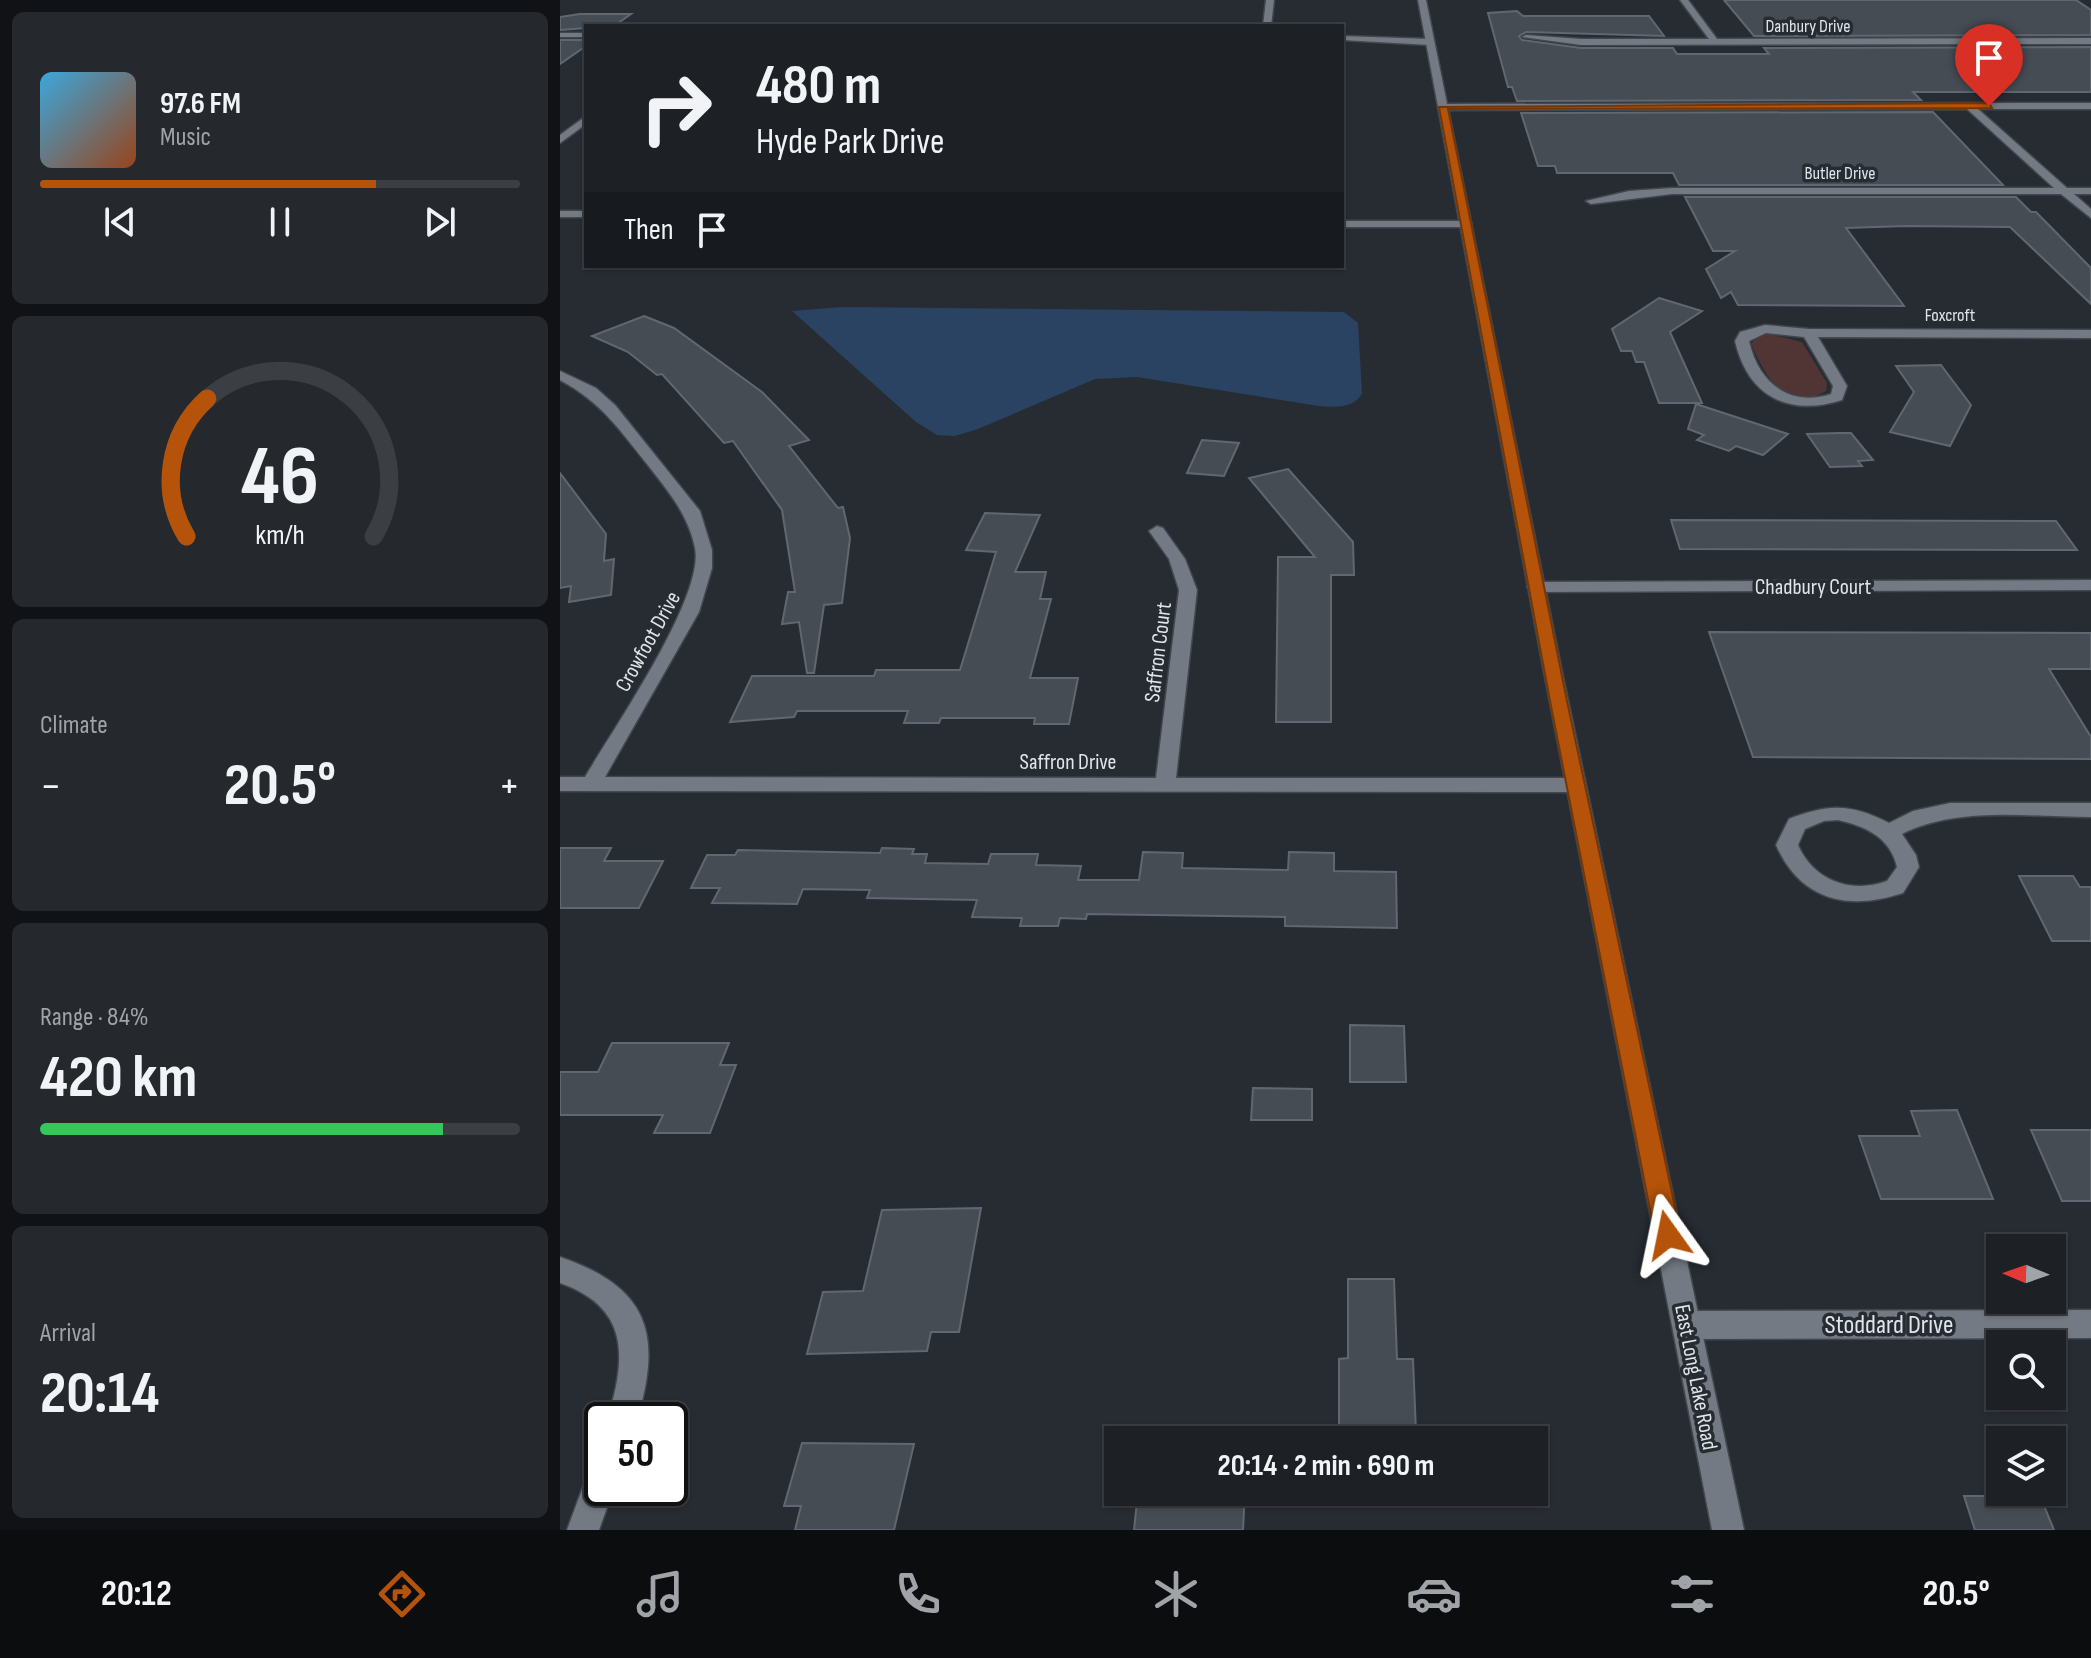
<!DOCTYPE html>
<meta charset="utf-8">
<style>
:root{--surface:#1d2126;--page:#25292e;--text:#f1f3f6;--muted:#a0a3a7;--line:#3b3e43;--accent:#b45309}
body{margin:0;font-family:"Sofia Sans Condensed",sans-serif;background:var(--page);color:var(--text);height:100vh;display:flex;flex-direction:column;font-size:30px;white-space:nowrap}
*{box-sizing:border-box;margin:0}
p{font-size:26px;color:var(--muted)}
.icon{flex:none;width:44px;height:44px;fill:none;stroke:currentColor;stroke-width:2;stroke-linecap:round;stroke-linejoin:round}
.map{position:relative;flex:1;overflow:hidden}
.drawer{display:flex;flex-direction:column;gap:12px;padding:12px;background:#101215;width:560px}
.drawer>*{flex:none}
.guide{position:absolute;left:24px;top:24px;width:760px;height:244px;border-radius:0px;box-shadow:0 2px 6px #0004,0 0 0 2px var(--line);background:#1d2126;color:var(--text);overflow:hidden}
.needle{width:52px;rotate:272deg}
.fabs{position:absolute;left:1426px;top:1234px;display:grid;gap:16px}
.fabs a{display:grid;place-items:center;width:80px;height:80px;border-radius:0px;background:var(--surface);box-shadow:0 2px 6px #0004,0 0 0 2px var(--line);font-size:40px}
.speed{position:absolute;left:24px;top:1402px;display:flex;gap:16px;font-size:40px;font-weight:700;text-align:center}
.speed>*{display:grid;place-content:center;width:104px;height:104px;border-radius:50%;background:var(--surface);box-shadow:0 2px 6px #0004,0 0 0 2px var(--line);line-height:1}
.speed .limit{border:4px solid #111;border-radius:12px;background:#fff;color:#111}
.pin{position:absolute;display:grid;place-items:center;width:68px;height:68px;color:#fff;margin:-82px -34px;border-radius:50% 50% 50% 0;rotate:-45deg;box-shadow:0 0 8px #0007}
.pin .icon{rotate:45deg}
.me{position:absolute;width:88px;margin:-44px;rotate:348deg;stroke-linejoin:round;filter:drop-shadow(0 0 6px #0008)}
.turn{display:flex;align-items:center;gap:28px;height:168px;padding:0 40px;font-size:36px}
.turn .icon{width:104px;height:104px;stroke-width:2.5}
.turn b{display:block;font-size:56px;line-height:68px}
.then{display:flex;align-items:center;height:76px;padding:0 40px;background:#0003;gap:16px;font-size:30px}
.big{font-size:60px;font-weight:700;line-height:1.1}
.drawer .widget{flex:1;display:flex;flex-direction:column;justify-content:center;gap:12px;min-width:0;padding:0 28px;border-radius:12px;background:var(--page)}
.drawer .dial{align-items:center;gap:0}
.dial svg{height:208px;overflow:visible;fill:none;stroke:var(--line);stroke-width:7;stroke-linecap:round;text-anchor:middle}
.dial text{fill:var(--text);stroke:none}
.song{display:flex;align-items:center;gap:24px}
.cover{width:96px;height:96px;border-radius:12px;background:linear-gradient(135deg,hsl(200 70% 55%),hsl(20 70% 35%))}
.played{height:8px;border-radius:4px;background:linear-gradient(90deg,var(--accent) 70%,var(--line) 70%)}
.keys{display:flex;justify-content:space-around;direction:ltr}
.heat{display:flex;justify-content:space-between;align-items:center;font-size:44px;direction:ltr}
.charge{height:12px;border-radius:6px;background:linear-gradient(90deg,#34c759 84%,var(--line) 0)}
.trip{position:absolute;left:544px;top:1426px;width:444px;height:80px;border-radius:0px;background:var(--surface);box-shadow:0 2px 6px #0004,0 0 0 2px var(--line);font-weight:700;line-height:80px;text-align:center}
.menu{display:flex;height:128px;justify-content:space-around;align-items:center;background:#0c0d0f;color:var(--muted)}
.menu .icon{width:56px;height:56px}
.menu .on{color:var(--accent)}
.menu b{font-size:36px;color:var(--text)}
main{display:flex;flex:1;min-height:0}
.map>svg:first-child{display:block}
.green{fill:#513535}
.water{fill:#2a4362}
.building{fill:#464c54;stroke:#616770;stroke-width:2}
.lines{fill:none;stroke-linecap:round;stroke-linejoin:round}
.minor-casing{stroke:#41474d;stroke-width:3}
.secondary-casing{stroke:#41474d;stroke-width:3}
.minor{fill:#737a83;fill-rule:evenodd}
.secondary{fill:#737a83;fill-rule:evenodd}
.route{fill:#b45309;stroke:#753606;stroke-width:2}
.labels{text-anchor:middle;stroke-width:7;stroke-linejoin:round;paint-order:stroke}
.far-street-label{font-size:18px;fill:#e1e5ea;stroke:#272c33}
.street-label{font-size:22px;fill:#e1e5ea;stroke:#272c33}
.near-street-label{font-size:26px;fill:#e1e5ea;stroke:#272c33}
</style>
<main>
<section class="drawer">
<div class="widget">
<div class="song"><i class="cover"></i><div><b>97.6 FM</b><p>Music</p></div></div>
<div class="played"></div>
<div class="keys"><svg class="icon" aria-label="previous" viewBox="0 0 24 24"><path d="M18 5L8 12l10 7zM5 5v14"/></svg><svg class="icon" aria-label="pause" viewBox="0 0 24 24"><path d="M8 5v14M16 5v14"/></svg><svg class="icon" aria-label="next" viewBox="0 0 24 24"><path d="M6 5l10 7-10 7zM19 5v14"/></svg></div>
</div>
<div class="widget dial"><svg viewBox="0 0 100 80">
<path d="M14 69A42 42 0 1 1 86 69"/>
<path d="M14 69A42 42 0 0 1 22 16" stroke="#b45309"/>
<text x="50" y="56" font-size="32" font-weight="700">46</text>
<text x="50" y="72" font-size="11">km/h</text>
</svg></div>
<div class="widget"><p>Climate</p>
<div class="heat"><a>−</a><b class="big">20.5°</b><a>+</a></div>
</div>
<div class="widget"><p>Range · 84%</p><b class="big">420 km</b><div class="charge"></div></div>
<div class="widget"><p>Arrival</p><b class="big">20:14</b></div>
</section>
<div class="map">
<svg width="1531" height="1530" viewBox="0 0 1531 1530">
<rect width="100%" height="100%" fill="#272c33"/>
<!-- green -->
<path class="green" d="M1209,334l33,8 25,41 -1,8c-42,25 -61,-17 -75,-47l6,-7z"/>
<!-- water -->
<path class="water" d="M282,307l502,5 14,11 4,71c-10,15 -27,13 -43,12l-182,-29 -42,2 -117,50 -23,7 -18,-1 -21,-13 -124,-111z"/>
<!-- building -->
<g class="building">
<polygon points="1164,0 1516,0 1531,10 1531,35 1194,36"/>
<polygon points="957,11 963,16 1089,16 1104,36 966,32 959,36 962,40 1021,48 1113,48 1117,54 1209,54 1204,48 1531,47 1531,92 1353,92 1361,100 957,101 952,87 948,87 928,13"/>
<polygon points="20,14 71,14 54,26 0,30 0,17"/>
<polygon points="0,40 26,40 26,46 0,64"/>
<polygon points="1373,112 1443,185 1119,185 1113,173 997,173 995,166 978,166 961,113"/>
<polygon points="1125,197 1456,197 1471,212 1476,212 1531,268 1531,304 1450,227 1346,226 1286,228 1344,306 1178,305 1171,292 1161,298 1146,269 1175,251 1153,251"/>
<polygon points="1099,298 1142,311 1110,332 1142,403 1099,403 1084,362 1076,362 1072,351 1061,351 1052,329"/>
<polygon points="84,316 114,328 202,392 249,440 229,446 278,508 283,507 290,538 282,603 264,605 254,673 247,673 239,622 222,624 228,592 235,592 222,510 173,441 164,443 102,374 97,375 68,352 32,336"/>
<polygon points="1381,365 1411,405 1390,446 1330,432 1354,392 1336,366"/>
<polygon points="1136,404 1228,434 1203,455 1176,446 1169,451 1137,440 1144,435 1128,429"/>
<polygon points="1279,433 1291,433 1313,460 1298,461 1302,466 1270,467 1247,434"/>
<polygon points="642,440 679,443 664,476 627,473"/>
<polygon points="728,469 793,542 794,575 771,575 771,722 716,722 718,557 755,557 689,478"/>
<polygon points="0,473 46,534 44,561 54,559 51,595 9,602 11,586 0,588"/>
<polygon points="425,513 480,515 455,572 486,572 480,599 491,599 470,678 518,678 509,724 474,724 475,718 381,718 379,723 344,723 348,711 237,711 234,717 170,722 192,676 314,676 316,670 400,670 436,552 406,550"/>
<polygon points="1111,520 1496,521 1517,550 1120,549"/>
<polygon points="1149,632 1531,633 1531,669 1489,669 1531,737 1531,759 1193,757"/>
<polygon points="0,848 51,848 44,861 103,861 79,908 0,908"/>
<polygon points="322,848 354,849 352,854 367,854 365,863 428,864 431,854 478,854 476,865 521,866 518,880 579,880 583,852 623,853 622,868 728,870 729,852 774,853 774,871 836,872 837,928 725,926 725,917 527,914 526,919 500,918 498,926 460,926 462,918 412,917 417,900 307,898 310,890 243,889 237,904 152,903 160,888 131,888 147,855 175,855 178,850 320,853"/>
<polygon points="1459,876 1513,876 1520,887 1531,887 1531,941 1492,941"/>
<polygon points="790,1025 844,1026 846,1082 790,1082"/>
<polygon points="52,1043 169,1043 160,1065 176,1065 150,1133 94,1133 103,1115 0,1115 0,1072 38,1072"/>
<polygon points="693,1088 752,1089 752,1120 691,1120"/>
<polygon points="1397,1110 1433,1199 1321,1199 1299,1136 1360,1136 1351,1111"/>
<polygon points="1471,1130 1531,1130 1531,1201 1502,1201"/>
<polygon points="421,1208 399,1332 371,1332 367,1351 247,1354 263,1292 303,1291 322,1210"/>
<polygon points="788,1279 834,1279 837,1359 853,1359 856,1432 779,1431 779,1359 788,1358"/>
<polygon points="242,1443 354,1444 334,1530 235,1530 241,1506 224,1506"/>
<polygon points="578,1492 685,1492 683,1530 574,1530"/>
<polygon points="1404,1496 1480,1496 1494,1530 1415,1530"/>
</g>
<g class="lines">
<defs>
<g id="minor">
<polygon points="706,0 714,0 711,26 703,26"/>
<polygon points="1120,0 1128,0 1157,39 1531,38 1531,44 1021,45 962,37 966,35 1021,39 1149,39"/>
<rect x="0" y="33" width="26" height="4"/>
<polygon points="782,36 870,39 874,42 870,45 782,40"/>
<polygon points="1531,103 1531,109 1418,109 1507,188 1531,188 1531,194 1514,194 1531,209 1531,218 1501,194 1112,194 1031,204 1026,201 1069,191 1112,188 1494,188 1407,109 883,110 878,107 883,104"/>
<polygon points="26,116 26,124 0,143 0,135"/>
<rect x="0" y="211" width="26" height="6"/>
<polygon points="782,221 906,221 912,224 906,227 782,227"/>
<path d="M1205,325l44,4 282,1v8l-273,-1 29,49 -5,14c-53,17 -94,-3 -107,-59l5,-9zM1206,333l38,4 29,49 -2,8c-43,14 -73,-13 -82,-53z"/>
<path d="M0,371l36,17 19,17 85,106 12,39v18l-13,44 -94,165 551,1 23,-188 -10,-31 -20,-28 8,-5 6,2 22,31 12,31 -21,188h399l10,7 -10,7 -1015,-1v-14h25c27,-46 120,-180 110,-229 -7,-34 -27,-57 -48,-84 -28,-35 -46,-62 -87,-84z"/>
<polygon points="1531,580 1531,590 976,592 967,587 976,582"/>
<path d="M1390,803h141v14c-61,0 -133,-11 -189,17l14,21 3,12 -16,26c-55,18 -102,8 -127,-48l13,-26c39,-15 61,-16 100,4l24,-12zM1278,820c27,6 52,17 59,47l-10,14c-36,13 -73,0 -89,-36l7,-16 19,-8z"/>
<path d="M0,1257c88,30 103,76 77,163h-30c19,-61 24,-112 -47,-137z"/>
<polygon points="1531,1310 1531,1338 1127,1339 1117,1335 1112,1325 1117,1315 1127,1311"/>
<polygon points="42,1460 42,1488 54,1488 39,1530 7,1530 31,1465"/>
</g>
<polygon id="secondary" points="858,0 866,0 1002,672 1184,1530 1152,1530 984,672"/>
</defs>
<!-- minor casing -->
<use href="#minor" class="minor-casing"/>
<!-- secondary casing -->
<use href="#secondary" class="secondary-casing"/>
<!-- minor -->
<use href="#minor" class="minor"/>
<!-- secondary -->
<use href="#secondary" class="secondary"/>
</g>
<!-- route -->
<polygon class="route" points="1429,103 1432,108 888,109 1007,701 1121,1235 1117,1243 1108,1247 1099,1243 1095,1235 990,701 879,107"/>
<g class="labels">
<!-- far-street labels -->
<g class="far-street-label">
<text x="1248" y="32">Danbury Drive</text>
<text x="1280" y="179">Butler Drive</text>
<text x="1390" y="321">Foxcroft</text>
</g>
<!-- street labels -->
<g class="street-label">
<text x="1253" y="594">Chadbury Court</text>
<text transform="translate(87 641) rotate(-61)" y="8">Crowfoot Drive</text>
<text transform="translate(597 652) rotate(-83)" y="8">Saffron Court</text>
<text x="508" y="769">Saffron Drive</text>
<text transform="translate(1137 1377) rotate(79)" y="8">East Long Lake Road</text>
</g>
<!-- near-street labels -->
<g class="near-street-label">
<text x="1329" y="1333">Stoddard Drive</text>
</g>
</g>
</svg>
<div class="fabs">
<a><svg class="needle" viewBox="-14 -14 28 28"><path d="M0-13l5 13h-10z" fill="#e53935"/><path d="M0 13l5-13h-10z" fill="#a0a3a7"/></svg></a>
<a><svg class="icon" aria-label="search" viewBox="0 0 24 24"><circle cx="10" cy="10" r="6"/><path d="M15 15l6 6"/></svg></a>
<a><svg class="icon" aria-label="layers" viewBox="0 0 24 24"><path d="M12 4l9 5-9 5-9-5zM3 14l9 5 9-5"/></svg></a>
</div>
<div class="speed"><div class="limit">50</div></div>
<div class="pin" style="left:1429px;top:106px;background:#d93025"><svg class="icon" aria-label="arrive" viewBox="0 0 24 24"><path d="M6 21V4h12l-3 4 3 4H6"/></svg></div>
<svg class="me" style="left:1108px;top:1235px" viewBox="-20 -20 40 40"><path d="M0-17L14 15 0 8-14 15z" fill="#b45309" stroke="#fff" stroke-width="4"/></svg>
<div class="trip">20:14 · 2 min · 690 m</div>
<div class="guide">
<div class="turn"><svg class="icon" aria-label="right" viewBox="0 0 24 24"><path d="M7 20v-9h11M14 6l5 5-5 5"/></svg><div><b>480 m</b>Hyde Park Drive</div></div>
<div class="then">Then<svg class="icon" aria-label="arrive" viewBox="0 0 24 24"><path d="M6 21V4h12l-3 4 3 4H6"/></svg></div>
</div>
</div>
</main>
<nav class="menu">
<b>20:12</b>
<svg class="icon on" aria-label="directions" viewBox="0 0 24 24"><path d="M12 3l9 9-9 9-9-9zM9 14v-3h6M13 9l2 2-2 2"/></svg>
<svg class="icon" aria-label="music" viewBox="0 0 24 24"><path d="M9 18V5l10-2v13"/><circle cx="6" cy="18" r="3"/><circle cx="16" cy="16" r="3"/></svg>
<svg class="icon" aria-label="phone" viewBox="0 0 24 24"><path d="M5 4h4l2 5-3 2q2 4 5 5l2-3 5 2v4C11 20 4 13 5 4z"/></svg>
<svg class="icon" aria-label="climate" viewBox="0 0 24 24"><path d="M12 3v18M4 7l16 10M4 17L20 7"/></svg>
<svg class="icon" aria-label="car" viewBox="0 0 24 24"><path d="M5 17H2v-5l4-1 3-4h7l3 4 3 1v5h-3M9 17h6M6 11h13"/><circle cx="7" cy="17" r="2"/><circle cx="17" cy="17" r="2"/></svg>
<svg class="icon" aria-label="filters" viewBox="0 0 24 24"><path d="M4 7h16M4 17h16"/><circle cx="9" cy="7" r="2"/><circle cx="15" cy="17" r="2"/></svg>
<b>20.5°</b>
</nav>
